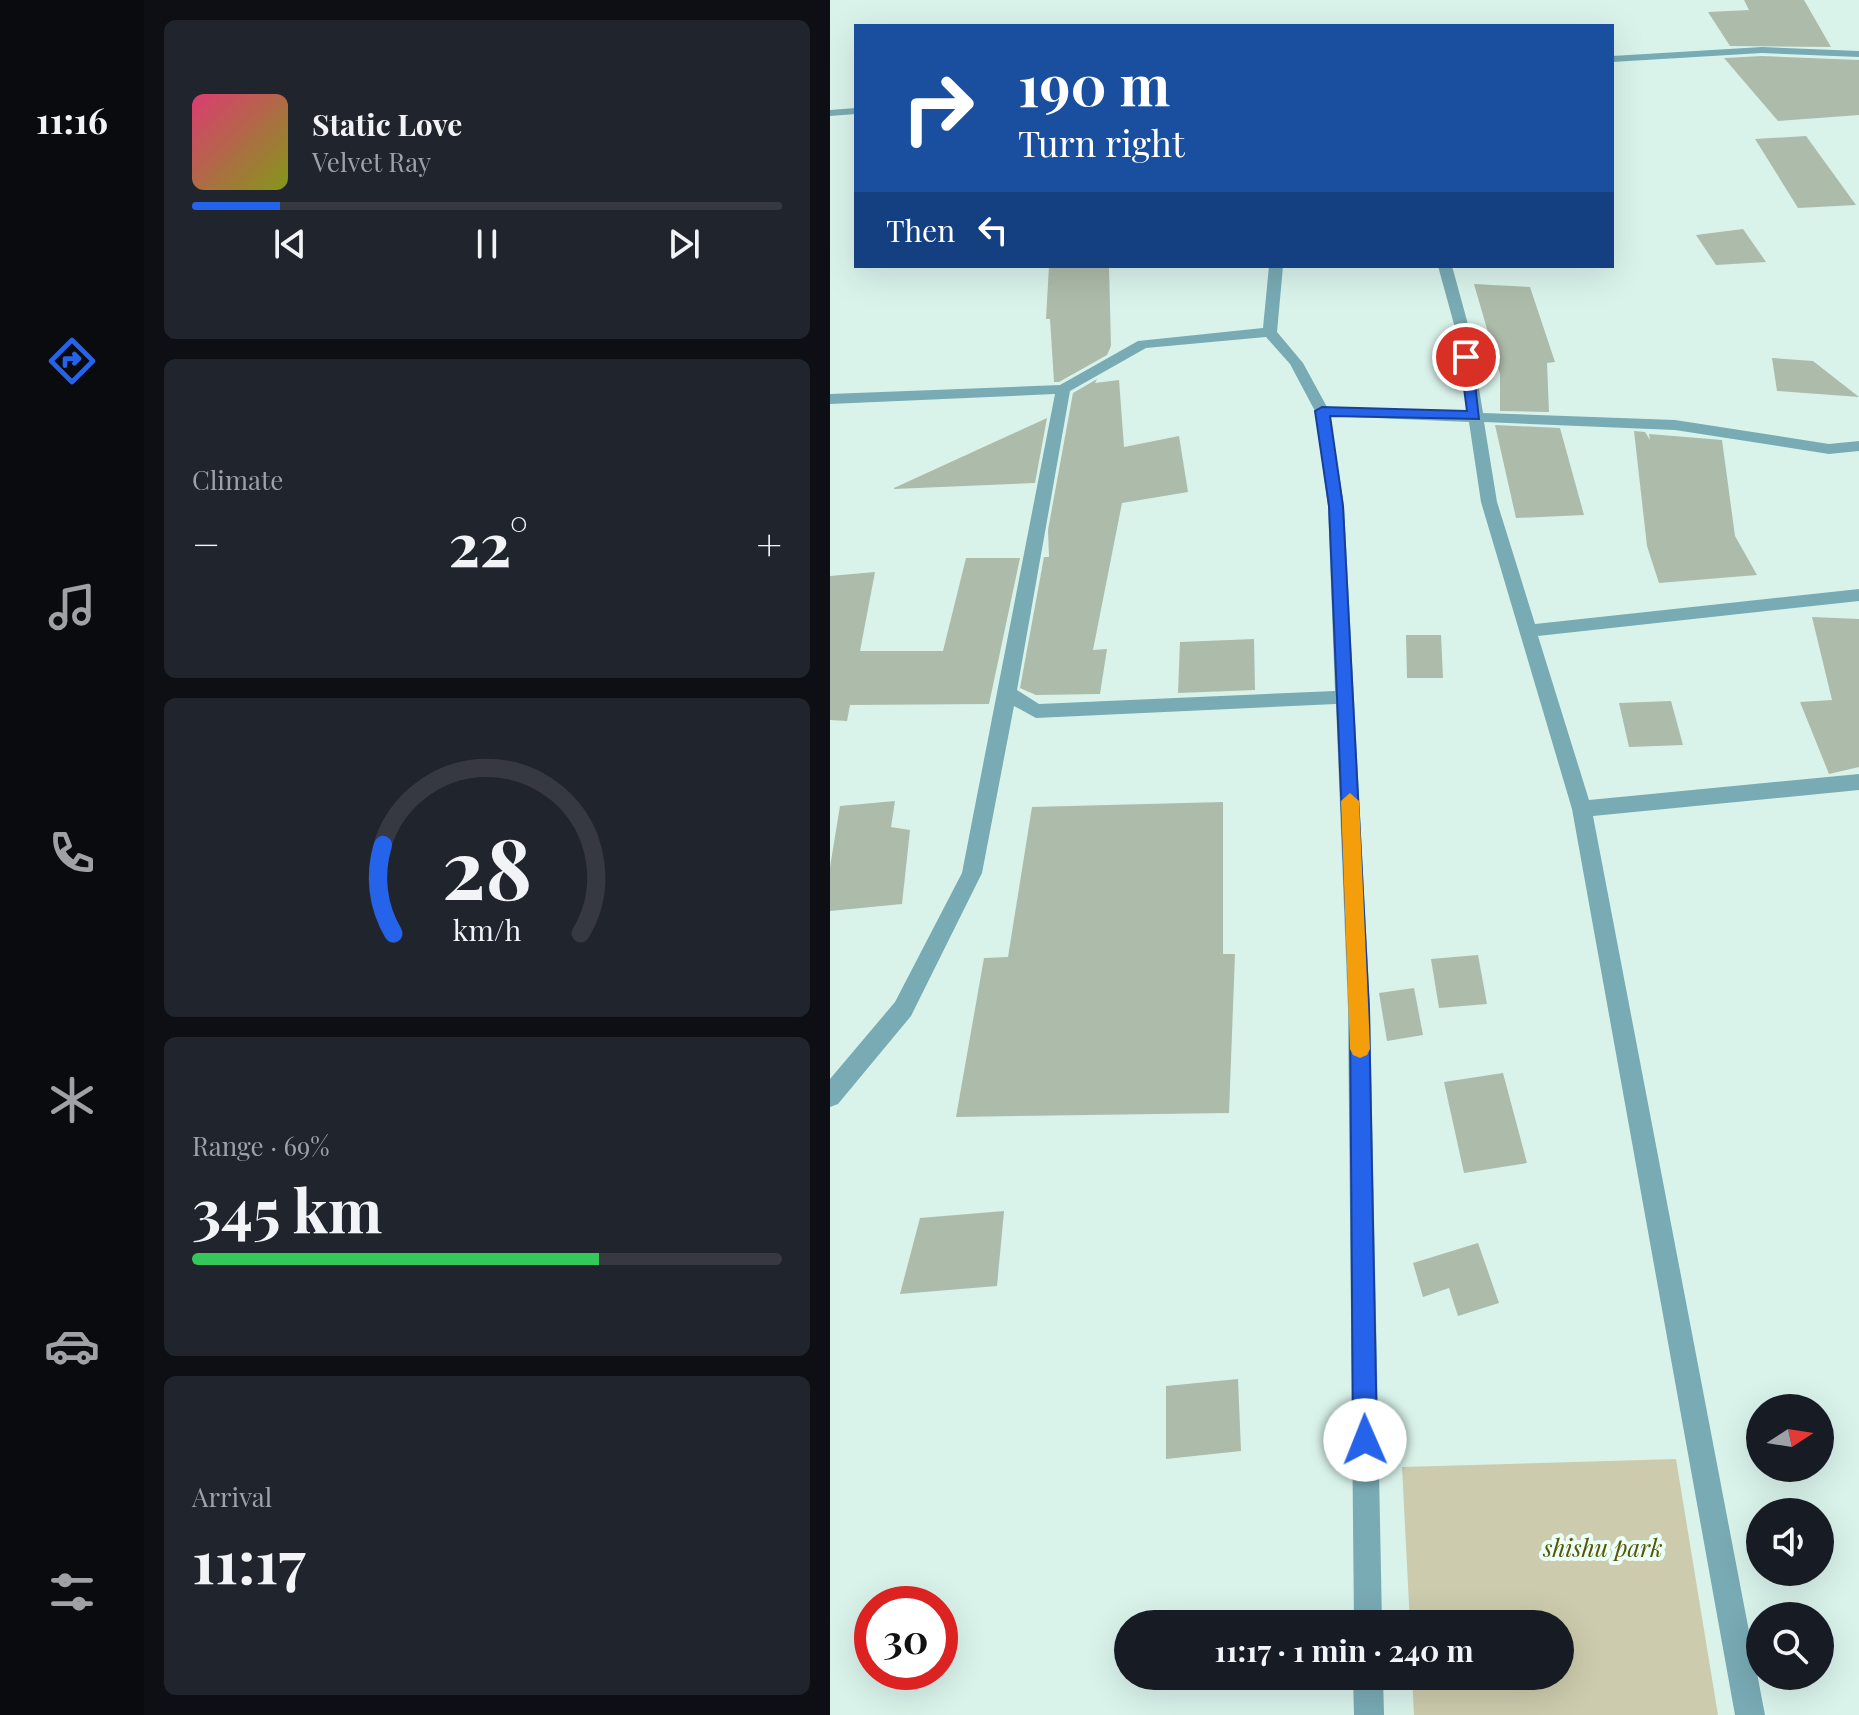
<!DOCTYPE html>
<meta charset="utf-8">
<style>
:root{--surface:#171b24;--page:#20242c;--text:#f1f3f6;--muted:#9ea1a6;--line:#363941;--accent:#2563eb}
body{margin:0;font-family:"Playfair Display",serif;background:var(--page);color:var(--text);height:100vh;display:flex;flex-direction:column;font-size:30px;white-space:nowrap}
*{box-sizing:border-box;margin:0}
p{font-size:26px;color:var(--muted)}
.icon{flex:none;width:44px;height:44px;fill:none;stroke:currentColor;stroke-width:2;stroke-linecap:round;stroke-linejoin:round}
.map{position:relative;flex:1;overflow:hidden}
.drawer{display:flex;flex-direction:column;gap:20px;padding:20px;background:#0d0f14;width:686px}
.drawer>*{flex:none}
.top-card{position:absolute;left:24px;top:24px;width:760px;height:244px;border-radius:0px;box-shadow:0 8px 32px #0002;background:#1a4fa0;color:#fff;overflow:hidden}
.needle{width:52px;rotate:78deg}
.fabs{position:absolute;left:916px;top:1394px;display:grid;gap:16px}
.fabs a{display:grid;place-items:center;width:88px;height:88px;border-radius:50%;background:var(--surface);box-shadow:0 8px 32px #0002;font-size:40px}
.speed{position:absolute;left:24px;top:1586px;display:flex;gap:16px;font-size:40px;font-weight:700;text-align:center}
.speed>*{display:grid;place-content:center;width:104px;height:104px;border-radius:50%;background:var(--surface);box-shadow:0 8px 32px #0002;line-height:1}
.speed .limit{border:12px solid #d22;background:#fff;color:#111}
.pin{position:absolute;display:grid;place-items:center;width:68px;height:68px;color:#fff;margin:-34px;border:4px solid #fff;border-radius:50%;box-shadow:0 2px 8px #0007}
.me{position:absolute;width:88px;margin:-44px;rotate:359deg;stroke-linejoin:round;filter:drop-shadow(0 0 6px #0008)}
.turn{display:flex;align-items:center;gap:28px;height:168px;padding:0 32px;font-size:36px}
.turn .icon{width:104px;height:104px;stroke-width:2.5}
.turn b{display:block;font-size:56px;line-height:68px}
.then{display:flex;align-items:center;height:76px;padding:0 32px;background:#0003;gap:16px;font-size:30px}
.big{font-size:60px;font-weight:700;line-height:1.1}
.drawer .card{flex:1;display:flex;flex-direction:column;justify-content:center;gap:12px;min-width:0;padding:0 28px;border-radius:12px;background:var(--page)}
.drawer .dial{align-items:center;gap:0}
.dial svg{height:208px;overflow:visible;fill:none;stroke:var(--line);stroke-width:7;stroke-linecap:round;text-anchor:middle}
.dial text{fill:var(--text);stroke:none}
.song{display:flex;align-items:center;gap:24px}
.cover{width:96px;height:96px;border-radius:12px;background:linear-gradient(135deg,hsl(340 70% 55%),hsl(70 70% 35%))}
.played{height:8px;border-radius:4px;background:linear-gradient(90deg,var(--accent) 15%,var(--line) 15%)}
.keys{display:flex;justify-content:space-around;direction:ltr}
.heat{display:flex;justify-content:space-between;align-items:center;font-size:44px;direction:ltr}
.charge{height:12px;border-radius:6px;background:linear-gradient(90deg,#34c759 69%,var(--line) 0)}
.trip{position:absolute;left:284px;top:1610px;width:460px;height:80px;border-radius:40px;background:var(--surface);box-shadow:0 8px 32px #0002;font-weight:700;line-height:80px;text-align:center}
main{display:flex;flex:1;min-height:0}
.dock{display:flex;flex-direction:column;width:144px;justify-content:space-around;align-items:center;background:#090b0e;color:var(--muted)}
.dock .icon{width:56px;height:56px}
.dock .current{color:var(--accent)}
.dock b{font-size:36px;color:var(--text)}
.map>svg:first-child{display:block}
.green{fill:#cccbad}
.building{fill:#adbbaa}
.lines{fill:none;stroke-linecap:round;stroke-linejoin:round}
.minor{fill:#79abb4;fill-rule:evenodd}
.route{fill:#2563eb;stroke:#184099;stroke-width:2}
.slow{fill:#f59e0b}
.labels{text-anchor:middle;stroke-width:8;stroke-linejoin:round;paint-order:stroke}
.near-park-label{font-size:24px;font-style:italic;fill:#595404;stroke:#eafff8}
</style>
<main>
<nav class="dock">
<b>11:16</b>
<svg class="icon current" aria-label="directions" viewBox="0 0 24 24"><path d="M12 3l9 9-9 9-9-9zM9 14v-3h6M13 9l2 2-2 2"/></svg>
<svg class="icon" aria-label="music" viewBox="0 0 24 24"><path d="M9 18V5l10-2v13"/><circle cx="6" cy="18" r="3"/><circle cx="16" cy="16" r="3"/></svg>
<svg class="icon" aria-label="phone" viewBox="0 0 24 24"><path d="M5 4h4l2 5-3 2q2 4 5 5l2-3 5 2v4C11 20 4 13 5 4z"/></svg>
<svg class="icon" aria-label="climate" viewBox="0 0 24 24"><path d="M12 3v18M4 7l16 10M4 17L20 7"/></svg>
<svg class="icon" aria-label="car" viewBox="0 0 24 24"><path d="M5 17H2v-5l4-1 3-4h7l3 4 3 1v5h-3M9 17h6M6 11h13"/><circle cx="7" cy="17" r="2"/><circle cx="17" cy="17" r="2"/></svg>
<svg class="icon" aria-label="filters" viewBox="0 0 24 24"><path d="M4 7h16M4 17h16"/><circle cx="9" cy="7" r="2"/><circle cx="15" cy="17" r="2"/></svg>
</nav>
<section class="drawer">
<div class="card">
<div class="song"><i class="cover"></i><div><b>Static Love</b><p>Velvet Ray</p></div></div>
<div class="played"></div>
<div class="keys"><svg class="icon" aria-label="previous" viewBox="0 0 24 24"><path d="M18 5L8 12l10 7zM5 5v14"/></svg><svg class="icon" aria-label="pause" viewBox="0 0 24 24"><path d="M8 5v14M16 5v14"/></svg><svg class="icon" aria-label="next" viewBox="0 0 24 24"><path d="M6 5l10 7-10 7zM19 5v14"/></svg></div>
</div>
<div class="card"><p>Climate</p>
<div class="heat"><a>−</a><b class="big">22°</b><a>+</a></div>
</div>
<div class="card dial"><svg viewBox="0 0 100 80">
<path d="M14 69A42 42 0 1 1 86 69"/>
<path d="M14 69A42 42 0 0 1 10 35" stroke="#2563eb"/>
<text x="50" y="56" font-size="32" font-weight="700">28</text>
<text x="50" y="72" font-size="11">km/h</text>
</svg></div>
<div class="card"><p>Range · 69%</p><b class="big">345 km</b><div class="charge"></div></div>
<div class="card"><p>Arrival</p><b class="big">11:17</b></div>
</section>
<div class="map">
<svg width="1029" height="1715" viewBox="0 0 1029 1715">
<rect width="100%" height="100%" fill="#d9f3eb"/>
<!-- green -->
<polygon class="green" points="846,1459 888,1715 584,1715 582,1676 730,1676 730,1624 580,1624 572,1467"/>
<!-- building -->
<g class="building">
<polygon points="914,0 974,0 1001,47 900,46 878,12 919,10"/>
<polygon points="932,56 1029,60 1029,115 948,121 894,58"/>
<polygon points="976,136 1026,205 968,208 925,139"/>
<polygon points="913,229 936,262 886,265 866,235"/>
<polygon points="219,266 279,266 281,346 277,355 229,382 224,382 220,319 216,319"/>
<polygon points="644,284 700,287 725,362 717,363 719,412 670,411 670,374"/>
<polygon points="942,358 983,361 1029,397 947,391"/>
<polygon points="267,379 265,383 289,380 294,447 349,436 358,492 292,503 263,650 277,649 270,694 206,695 190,688 214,557 219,557 218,530 243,393"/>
<polygon points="217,418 205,483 64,489 64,488"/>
<polygon points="665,425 730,428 754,515 686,518"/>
<polygon points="804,431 815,432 820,440 819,434 892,440 905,536 927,575 829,583 817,546"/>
<polygon points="136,558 190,558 159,704 20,705 17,721 0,720 0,576 45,572 30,651 113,651"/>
<polygon points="982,617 1029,619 1029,767 999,774 970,702 1002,700"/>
<polygon points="576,635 611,635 613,678 577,678"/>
<polygon points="424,639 425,690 348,693 350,642"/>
<polygon points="841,701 853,745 799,747 789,703"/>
<polygon points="65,801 61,827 80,830 72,904 0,911 0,867 10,806"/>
<polygon points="393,802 393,954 405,954 399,1113 126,1117 154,958 178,957 202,807"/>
<polygon points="648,955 657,1004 609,1008 601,959"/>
<polygon points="584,988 593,1035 557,1041 549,993"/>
<polygon points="673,1073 697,1163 634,1173 614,1082"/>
<polygon points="174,1211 167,1286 70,1294 90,1218"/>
<polygon points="648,1243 669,1303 628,1316 619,1288 593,1297 583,1263"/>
<polygon points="408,1379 411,1451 336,1459 336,1386"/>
</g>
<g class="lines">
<!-- minor -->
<g class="minor">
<polygon points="932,47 1029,51 1029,57 932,53 782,62 782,56"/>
<polygon points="26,108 26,114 0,116 0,110"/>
<path d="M439,266h14l-6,66 26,31 24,44 141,5 -13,-84 -17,-62h14l17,62 14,85 192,7 154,24 30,-3v10l-30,3 -154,-24 -191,-8 13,80 38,122 324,-35v12l-321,35 51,164 270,-26v16l-266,26 172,899h-30l-163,-906 -91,-307 -12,-80 -139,-6 14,90 26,503 12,615h-28l-6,-615 -12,-305 -300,14 -22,-12 -32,167 -71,143 -73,88 -8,3v-28l65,-77 67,-129 93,-479 -225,10v-10l230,-9 78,-44 125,-13zM436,337l24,27 25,47 13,95 7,185 -296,13 -22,-14 53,-299 76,-43z"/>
<polygon points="523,1676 553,1676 554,1715 524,1715"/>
</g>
</g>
<!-- route -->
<polygon class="route" points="636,353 642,357 649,419 500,416 513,506 539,1009 547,1440 544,1448 535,1452 527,1448 523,1440 520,1009 499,506 485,411 492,407 637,411 630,357"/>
<!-- slow -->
<polygon class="slow" points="520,793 529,801 540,1049 537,1055 530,1058 523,1055 520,1049 511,801"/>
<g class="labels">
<!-- near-park labels -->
<g class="near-park-label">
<text x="773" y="1557">shishu park</text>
</g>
</g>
</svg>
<div class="fabs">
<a><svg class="needle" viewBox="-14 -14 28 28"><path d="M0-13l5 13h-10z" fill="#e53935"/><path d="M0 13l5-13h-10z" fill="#9ea1a6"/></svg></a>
<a><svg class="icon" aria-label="sound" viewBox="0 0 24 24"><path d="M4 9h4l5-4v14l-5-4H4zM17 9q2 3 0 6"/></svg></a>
<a><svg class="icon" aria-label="search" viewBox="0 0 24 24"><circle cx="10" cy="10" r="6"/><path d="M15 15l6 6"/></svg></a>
</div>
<div class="speed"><div class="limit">30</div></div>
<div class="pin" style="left:636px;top:357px;background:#d93025"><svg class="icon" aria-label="arrive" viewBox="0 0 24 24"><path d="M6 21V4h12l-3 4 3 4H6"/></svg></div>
<svg class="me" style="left:535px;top:1440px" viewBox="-20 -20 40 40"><circle r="19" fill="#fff"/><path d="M0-13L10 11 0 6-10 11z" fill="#2563eb"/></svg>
<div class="trip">11:17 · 1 min · 240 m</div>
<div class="top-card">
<div class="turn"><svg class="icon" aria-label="right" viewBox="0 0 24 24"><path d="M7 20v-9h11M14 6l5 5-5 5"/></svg><div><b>190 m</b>Turn right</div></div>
<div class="then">Then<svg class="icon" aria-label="left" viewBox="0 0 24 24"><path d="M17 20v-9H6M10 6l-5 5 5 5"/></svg></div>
</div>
</div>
</main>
